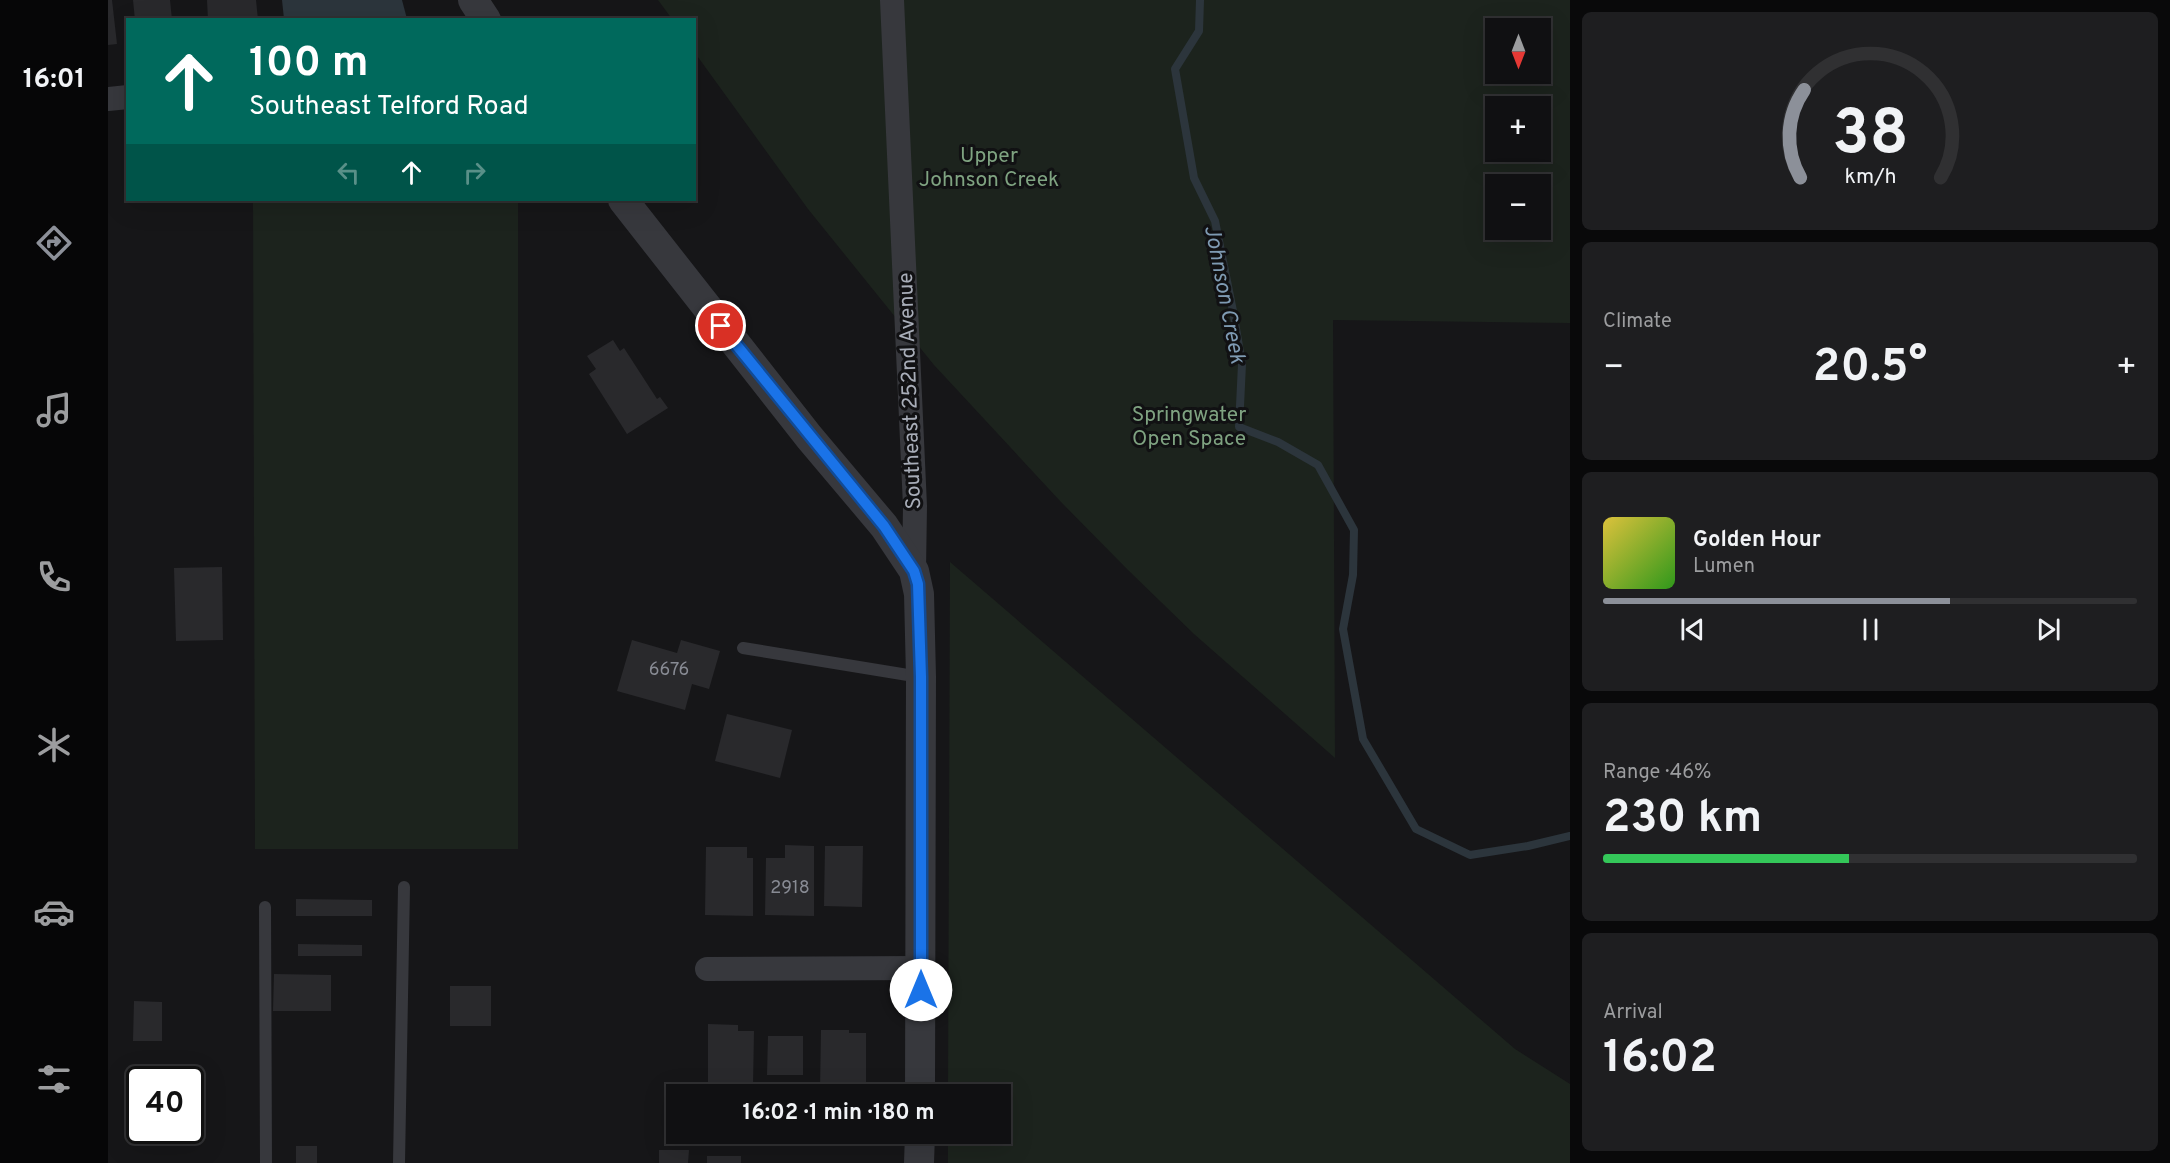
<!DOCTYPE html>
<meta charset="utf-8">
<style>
:root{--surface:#101012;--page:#1e1e20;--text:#f1f3f6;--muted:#9c9d9f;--line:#303032;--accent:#8c9099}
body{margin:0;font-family:Overpass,sans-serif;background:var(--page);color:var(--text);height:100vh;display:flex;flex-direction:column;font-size:22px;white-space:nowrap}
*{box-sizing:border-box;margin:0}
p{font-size:20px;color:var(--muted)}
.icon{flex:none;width:33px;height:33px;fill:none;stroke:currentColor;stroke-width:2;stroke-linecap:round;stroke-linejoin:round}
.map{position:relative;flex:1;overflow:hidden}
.side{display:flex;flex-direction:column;gap:12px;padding:12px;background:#09090a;width:600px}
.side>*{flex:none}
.guide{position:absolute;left:18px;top:18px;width:570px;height:183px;border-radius:0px;box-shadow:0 6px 24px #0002,0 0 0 2px var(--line);background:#00695c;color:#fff;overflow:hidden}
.needle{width:39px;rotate:180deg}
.fabs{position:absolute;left:1377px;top:18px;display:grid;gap:12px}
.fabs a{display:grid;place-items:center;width:66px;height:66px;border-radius:0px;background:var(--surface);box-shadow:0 6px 24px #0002,0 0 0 2px var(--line);font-size:30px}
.speed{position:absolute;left:18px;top:1066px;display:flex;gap:12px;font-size:30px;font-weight:700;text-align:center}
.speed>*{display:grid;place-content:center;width:78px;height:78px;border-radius:50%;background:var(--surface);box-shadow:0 6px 24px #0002,0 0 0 2px var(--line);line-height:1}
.speed .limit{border:3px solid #111;border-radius:9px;background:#fff;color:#111}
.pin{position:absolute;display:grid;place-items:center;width:51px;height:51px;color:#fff;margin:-26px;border:3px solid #fff;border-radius:50%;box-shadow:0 2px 6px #0007}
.me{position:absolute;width:66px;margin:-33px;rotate:0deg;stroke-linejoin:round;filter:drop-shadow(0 0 4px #0008)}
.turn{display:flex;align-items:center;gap:21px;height:126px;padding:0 24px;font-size:27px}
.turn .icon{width:78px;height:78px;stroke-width:2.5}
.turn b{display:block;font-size:42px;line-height:51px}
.lanes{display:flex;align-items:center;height:57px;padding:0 24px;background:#0003;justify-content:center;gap:30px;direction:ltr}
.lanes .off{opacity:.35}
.big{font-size:45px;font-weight:700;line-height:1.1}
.side .card{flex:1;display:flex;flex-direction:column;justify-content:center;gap:9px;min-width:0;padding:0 21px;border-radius:9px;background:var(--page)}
.side .dial{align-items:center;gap:0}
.dial svg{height:156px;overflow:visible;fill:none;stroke:var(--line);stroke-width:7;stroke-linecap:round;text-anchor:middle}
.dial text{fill:var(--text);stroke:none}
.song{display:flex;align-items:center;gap:18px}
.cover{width:72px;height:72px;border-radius:9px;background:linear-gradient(135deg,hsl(50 70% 55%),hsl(110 70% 35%))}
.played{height:6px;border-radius:3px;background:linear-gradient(90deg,var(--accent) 65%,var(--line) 65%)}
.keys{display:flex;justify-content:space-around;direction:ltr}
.heat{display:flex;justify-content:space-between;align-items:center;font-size:33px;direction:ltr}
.charge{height:9px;border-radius:4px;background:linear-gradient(90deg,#34c759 46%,var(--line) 0)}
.trip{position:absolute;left:558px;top:1084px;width:345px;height:60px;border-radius:0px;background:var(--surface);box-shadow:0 6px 24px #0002,0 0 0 2px var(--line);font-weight:700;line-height:60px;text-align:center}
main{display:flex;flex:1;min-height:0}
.menu{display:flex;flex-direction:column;width:108px;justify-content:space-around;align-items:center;background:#060607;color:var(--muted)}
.menu .icon{width:42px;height:42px}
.menu .on{color:var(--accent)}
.menu b{font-size:27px;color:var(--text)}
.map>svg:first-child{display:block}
.green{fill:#1c231d;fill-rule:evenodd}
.water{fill:#2c353c}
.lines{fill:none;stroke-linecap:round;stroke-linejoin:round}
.stream{stroke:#2c353c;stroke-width:8}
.building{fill:#29292c}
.service{stroke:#37383d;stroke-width:12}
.minor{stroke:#37383d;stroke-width:24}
.tertiary{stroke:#37383d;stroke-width:30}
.route-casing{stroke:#114b97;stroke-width:15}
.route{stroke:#1a73e8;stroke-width:10}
.labels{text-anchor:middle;stroke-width:6;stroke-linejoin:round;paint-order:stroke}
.number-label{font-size:18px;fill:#888b94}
.park-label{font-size:21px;fill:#7fa381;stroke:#111113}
.street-label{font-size:21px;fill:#a8adb8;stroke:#111113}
.water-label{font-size:22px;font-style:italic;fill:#7f9bb3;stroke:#111113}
</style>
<main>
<nav class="menu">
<b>16:01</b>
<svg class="icon on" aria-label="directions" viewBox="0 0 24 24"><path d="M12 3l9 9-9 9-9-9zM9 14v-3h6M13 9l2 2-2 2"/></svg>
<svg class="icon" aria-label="music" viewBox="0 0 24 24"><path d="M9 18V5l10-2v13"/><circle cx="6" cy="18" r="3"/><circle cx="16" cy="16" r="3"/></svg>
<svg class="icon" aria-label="phone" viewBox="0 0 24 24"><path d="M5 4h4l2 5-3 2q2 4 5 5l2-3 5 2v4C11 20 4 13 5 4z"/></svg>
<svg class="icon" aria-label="climate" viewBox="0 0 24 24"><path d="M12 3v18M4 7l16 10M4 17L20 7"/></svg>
<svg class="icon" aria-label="car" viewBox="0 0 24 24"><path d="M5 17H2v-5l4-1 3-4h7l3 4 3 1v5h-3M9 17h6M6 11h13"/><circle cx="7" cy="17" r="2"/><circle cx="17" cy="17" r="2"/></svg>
<svg class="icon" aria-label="filters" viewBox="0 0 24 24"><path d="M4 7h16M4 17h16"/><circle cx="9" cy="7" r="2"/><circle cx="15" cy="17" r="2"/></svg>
</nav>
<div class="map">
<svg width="1462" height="1163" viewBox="0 0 1462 1163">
<rect width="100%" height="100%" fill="#161618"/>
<!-- green -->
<g class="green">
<path d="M550,0h912v323l-237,-3 2,438 -141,-124 -67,-65 -66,-67 -127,-137 -126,-156 -113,-156 -1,-33 -22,-1zM1388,28h44v46h-44zM1388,106h44v46h-44zM1388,184h44v46h-44z"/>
<polygon points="145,200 410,200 410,849 147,849"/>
<polygon points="842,562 1407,1049 1462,1084 1462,1163 840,1163 840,1134 892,1134 892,1095 840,1095"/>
</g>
<!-- water -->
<polygon class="water" points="174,0 294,0 299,19 176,19"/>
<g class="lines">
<!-- stream -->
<polyline class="stream" points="1092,0 1091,31 1067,69 1086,178 1107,221 1125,311 1134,364 1131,427 1170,442 1210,465 1246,530 1245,575 1235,629 1255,739 1308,829 1362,855 1420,846 1462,836"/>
</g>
<!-- building -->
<g class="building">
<polygon points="0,0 4,0 9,44 0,45"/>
<polygon points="25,0 62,0 64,20 27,20"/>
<polygon points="99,0 148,0 150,20 100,20"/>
<polygon points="505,340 512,351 516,348 549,399 552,397 560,408 519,434 481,374 488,369 479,356"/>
<polygon points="114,567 115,640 68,641 66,568"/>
<polygon points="524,640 569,653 573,640 612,651 601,689 584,684 577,710 509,691"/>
<polygon points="619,714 684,730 672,778 607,761"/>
<polygon points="677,845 706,846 706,916 657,915 658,858 677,858"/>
<polygon points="717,846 755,846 754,907 716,906"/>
<polygon points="598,847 639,847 639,858 645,858 645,916 597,915"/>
<polygon points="188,899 264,900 264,916 188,916"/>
<polygon points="190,944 254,945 254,956 190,956"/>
<polygon points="166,974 223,975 223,1011 165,1011"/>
<rect x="342" y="986" width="41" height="40"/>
<polygon points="26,1001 54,1002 54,1041 25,1041"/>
<polygon points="600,1024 630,1025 630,1031 646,1031 645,1086 600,1086"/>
<polygon points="713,1030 741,1030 741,1033 758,1033 758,1091 712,1090"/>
<polygon points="660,1036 695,1036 695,1075 659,1075"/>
<rect x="188" y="1146" width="21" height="17"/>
<polygon points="551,1150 581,1150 580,1163 551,1163"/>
<rect x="599" y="1156" width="34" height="7"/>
</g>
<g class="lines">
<!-- service -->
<g class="service">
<polyline points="635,648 812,677"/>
<polyline points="157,907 158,1163"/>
<polyline points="291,1163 296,887"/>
</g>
<!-- minor -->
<g class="minor">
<polyline points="784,0 807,506 806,571"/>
<polyline points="0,99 20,97"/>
<polyline points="599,969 813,968"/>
</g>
<!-- tertiary -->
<g class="tertiary">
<polyline points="365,0 378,20"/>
<polyline points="515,200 701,437 776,526 806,571 811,594 813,677 812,1095"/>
<polyline points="811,1163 812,1134"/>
</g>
</g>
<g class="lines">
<defs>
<polyline id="route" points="613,326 776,526 806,571 810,584 813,677 813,990"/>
</defs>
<!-- route casing -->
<use href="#route" class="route-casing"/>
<!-- route -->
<use href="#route" class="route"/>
</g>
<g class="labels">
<!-- number labels -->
<g class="number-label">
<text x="561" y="675">6676</text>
<text x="682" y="893">2918</text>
</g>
<!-- park labels -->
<g class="park-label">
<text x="881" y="162">Upper<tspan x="881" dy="24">Johnson Creek</tspan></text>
<text x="1081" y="421">Springwater<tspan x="1081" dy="24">Open Space</tspan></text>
</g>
<!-- street labels -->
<g class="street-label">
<text transform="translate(801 391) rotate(-92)" y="7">Southeast 252nd Avenue</text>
</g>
<!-- water labels -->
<g class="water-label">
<text transform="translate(1118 294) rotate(79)" y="8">Johnson Creek</text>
</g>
</g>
</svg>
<div class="fabs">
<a><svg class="needle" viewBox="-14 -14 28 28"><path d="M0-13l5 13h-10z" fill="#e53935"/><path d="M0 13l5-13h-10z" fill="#9c9d9f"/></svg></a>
<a>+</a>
<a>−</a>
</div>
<div class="speed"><div class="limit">40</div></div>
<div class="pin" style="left:613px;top:326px;background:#d93025"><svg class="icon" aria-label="arrive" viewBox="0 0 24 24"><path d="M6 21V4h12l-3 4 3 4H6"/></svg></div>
<svg class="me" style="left:813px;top:990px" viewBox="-20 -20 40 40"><circle r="19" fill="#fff"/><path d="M0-13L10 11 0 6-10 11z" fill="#1a73e8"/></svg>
<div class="trip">16:02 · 1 min · 180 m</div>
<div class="guide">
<div class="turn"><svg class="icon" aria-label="ahead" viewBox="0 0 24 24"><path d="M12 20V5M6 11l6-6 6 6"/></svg><div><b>100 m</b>Southeast Telford Road</div></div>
<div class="lanes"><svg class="icon off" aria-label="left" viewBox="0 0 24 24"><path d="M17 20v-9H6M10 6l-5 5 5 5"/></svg><svg class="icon" aria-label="ahead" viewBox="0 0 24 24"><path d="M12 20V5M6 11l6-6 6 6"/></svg><svg class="icon off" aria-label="right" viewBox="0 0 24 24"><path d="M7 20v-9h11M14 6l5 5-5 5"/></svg></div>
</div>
</div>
<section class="side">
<div class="card dial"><svg viewBox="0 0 100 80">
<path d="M14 69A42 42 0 1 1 86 69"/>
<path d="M14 69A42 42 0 0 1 16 24" stroke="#8c9099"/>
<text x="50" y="56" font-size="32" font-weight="700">38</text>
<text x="50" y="72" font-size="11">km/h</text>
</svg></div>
<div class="card"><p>Climate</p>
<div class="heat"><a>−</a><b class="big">20.5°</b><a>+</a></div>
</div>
<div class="card">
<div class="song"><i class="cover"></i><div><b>Golden Hour</b><p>Lumen</p></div></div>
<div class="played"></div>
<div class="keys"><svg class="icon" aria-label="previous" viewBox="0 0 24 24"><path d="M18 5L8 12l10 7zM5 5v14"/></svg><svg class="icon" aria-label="pause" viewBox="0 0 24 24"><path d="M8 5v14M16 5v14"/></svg><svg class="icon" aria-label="next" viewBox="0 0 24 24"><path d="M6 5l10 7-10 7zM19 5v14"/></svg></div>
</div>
<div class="card"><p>Range · 46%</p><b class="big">230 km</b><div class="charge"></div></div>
<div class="card"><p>Arrival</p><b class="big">16:02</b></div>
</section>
</main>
